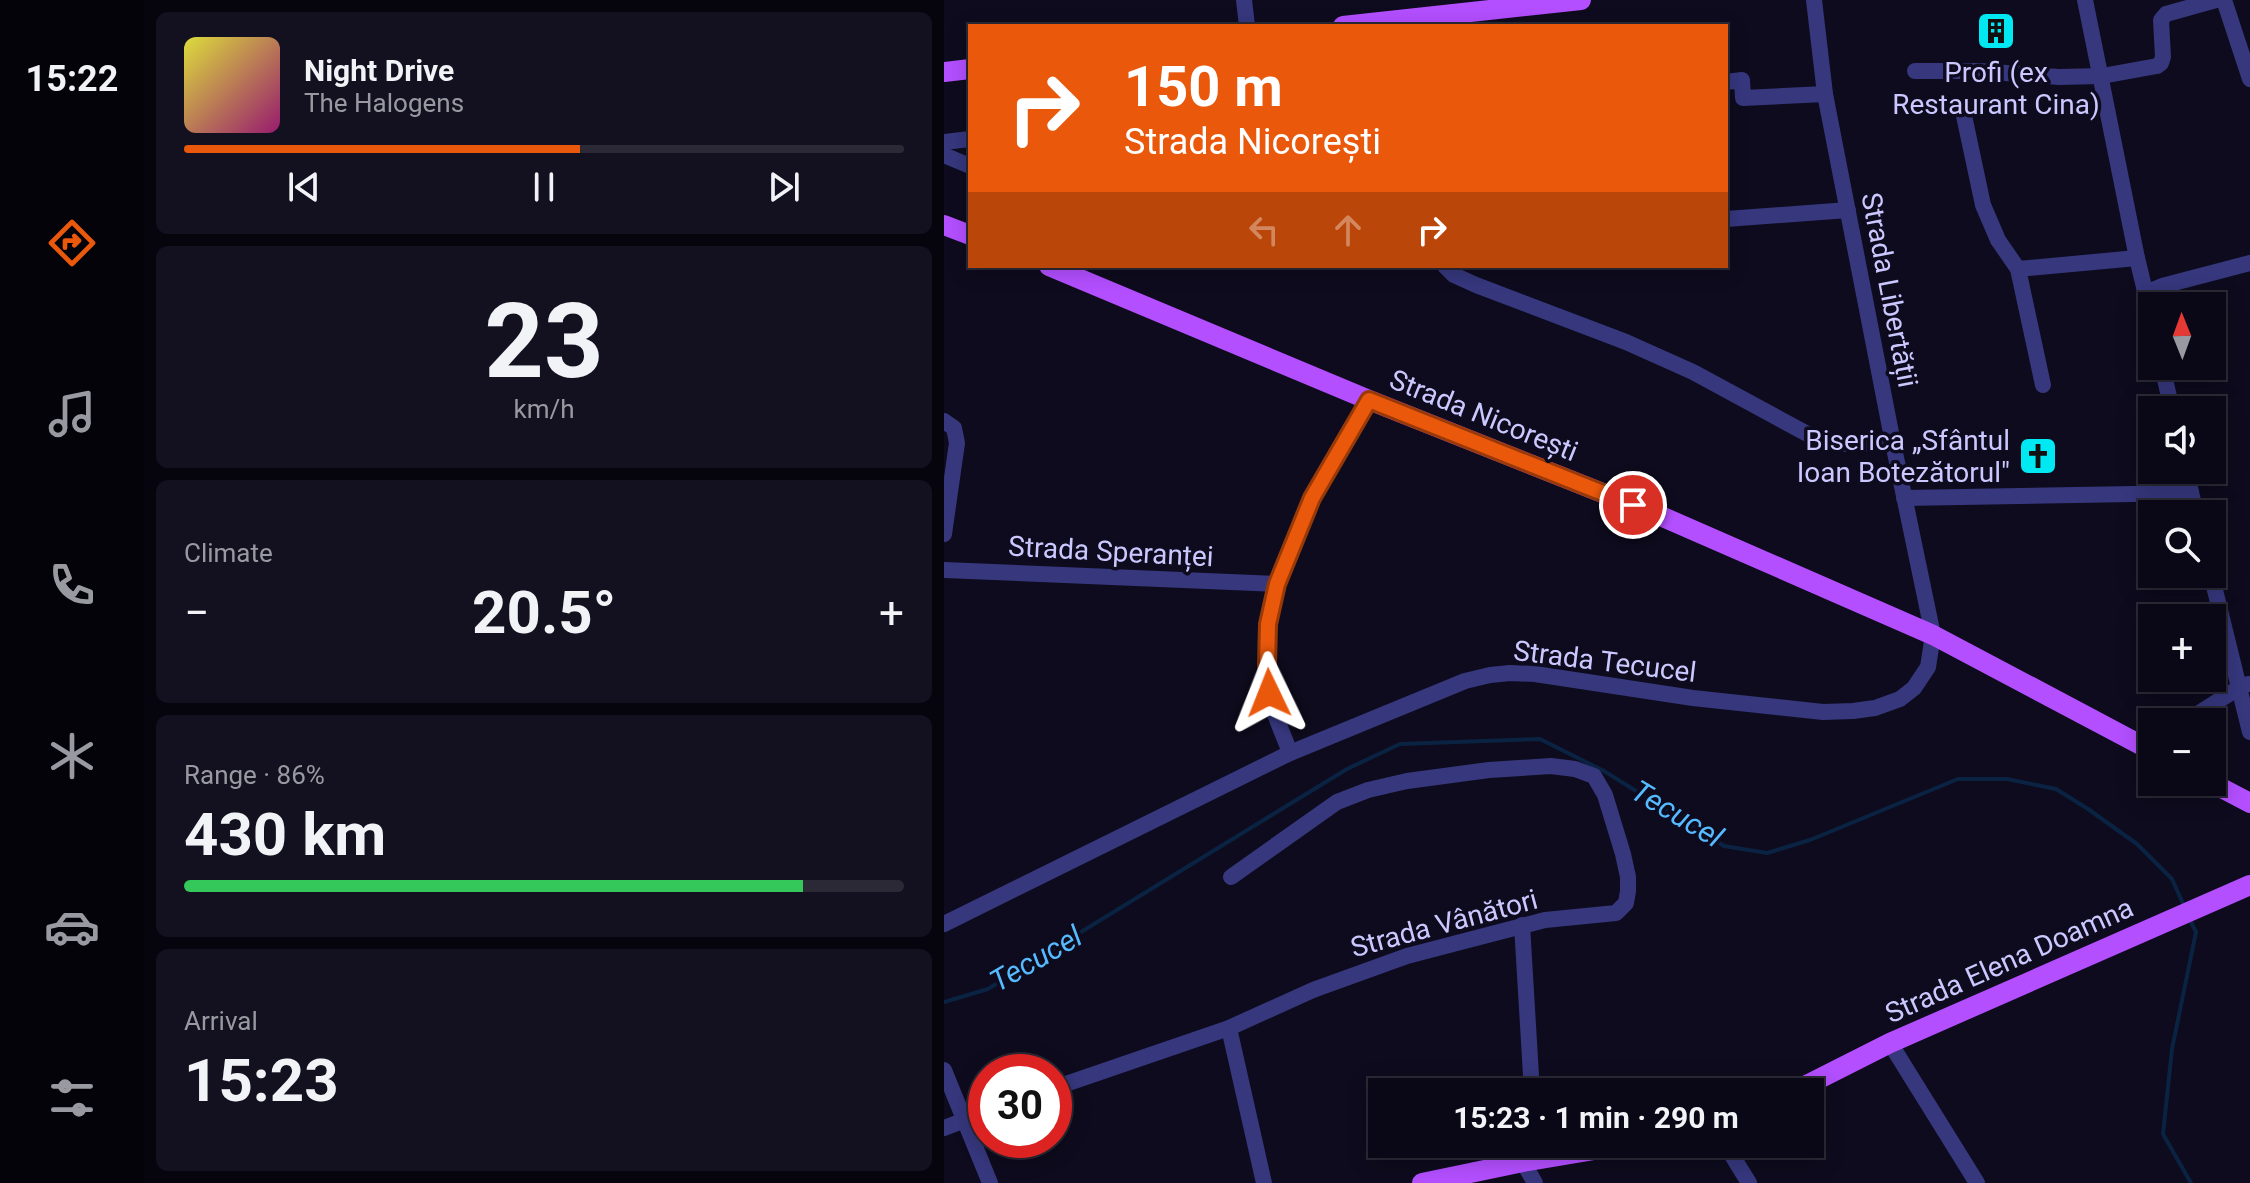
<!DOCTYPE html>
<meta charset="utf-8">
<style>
:root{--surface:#0a0816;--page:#13111f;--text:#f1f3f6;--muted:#999aa1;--line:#2a2935;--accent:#ea580c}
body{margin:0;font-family:Roboto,sans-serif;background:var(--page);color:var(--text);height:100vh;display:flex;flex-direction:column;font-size:30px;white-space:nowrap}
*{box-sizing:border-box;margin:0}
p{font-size:26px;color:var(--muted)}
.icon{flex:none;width:44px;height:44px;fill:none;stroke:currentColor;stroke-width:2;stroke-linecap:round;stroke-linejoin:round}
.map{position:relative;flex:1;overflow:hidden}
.sheet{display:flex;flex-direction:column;gap:12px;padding:12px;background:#06040c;width:800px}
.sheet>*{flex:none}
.banner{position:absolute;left:24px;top:24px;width:760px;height:244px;border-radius:0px;box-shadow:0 4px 20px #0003,0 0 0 2px var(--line);background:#ea580c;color:#fff;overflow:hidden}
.needle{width:52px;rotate:359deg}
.tools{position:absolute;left:1194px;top:292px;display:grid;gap:16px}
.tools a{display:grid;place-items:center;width:88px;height:88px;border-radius:0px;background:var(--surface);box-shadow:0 4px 20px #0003,0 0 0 2px var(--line);font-size:40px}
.speed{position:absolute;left:24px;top:1054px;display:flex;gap:16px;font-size:40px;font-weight:700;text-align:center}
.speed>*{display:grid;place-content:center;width:104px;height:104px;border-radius:50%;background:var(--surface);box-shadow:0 4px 20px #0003,0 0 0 2px var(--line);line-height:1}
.speed .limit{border:12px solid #d22;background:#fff;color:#111}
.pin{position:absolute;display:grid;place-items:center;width:68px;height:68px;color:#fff;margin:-34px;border:4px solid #fff;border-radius:50%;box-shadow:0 2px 8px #0007}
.me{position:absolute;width:88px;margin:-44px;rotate:358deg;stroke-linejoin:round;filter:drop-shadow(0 0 6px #0008)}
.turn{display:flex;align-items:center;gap:28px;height:168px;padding:0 24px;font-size:36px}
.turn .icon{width:104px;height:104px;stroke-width:2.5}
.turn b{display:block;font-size:56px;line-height:68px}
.lanes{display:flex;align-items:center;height:76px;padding:0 24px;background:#0003;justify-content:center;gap:40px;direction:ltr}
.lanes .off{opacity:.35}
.big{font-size:60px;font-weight:700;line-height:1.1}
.sheet .card{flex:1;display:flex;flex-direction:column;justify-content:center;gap:12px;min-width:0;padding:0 28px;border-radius:12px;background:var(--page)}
.sheet .dial{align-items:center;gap:0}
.dial b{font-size:104px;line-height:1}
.song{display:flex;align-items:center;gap:24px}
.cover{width:96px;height:96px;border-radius:12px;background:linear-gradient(135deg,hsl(60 70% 55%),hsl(320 70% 35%))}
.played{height:8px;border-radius:4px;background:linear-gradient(90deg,var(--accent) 55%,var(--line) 55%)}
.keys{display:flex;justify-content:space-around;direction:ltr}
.heat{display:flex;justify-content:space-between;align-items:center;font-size:44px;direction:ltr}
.charge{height:12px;border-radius:6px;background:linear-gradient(90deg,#34c759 86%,var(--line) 0)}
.trip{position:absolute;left:424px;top:1078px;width:456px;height:80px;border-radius:0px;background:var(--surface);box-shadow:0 4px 20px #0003,0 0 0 2px var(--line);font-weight:700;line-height:80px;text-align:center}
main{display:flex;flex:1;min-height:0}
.tab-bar{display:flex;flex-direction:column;width:144px;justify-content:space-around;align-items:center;background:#040309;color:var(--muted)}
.tab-bar .icon{width:56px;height:56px}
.tab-bar .current{color:var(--accent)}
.tab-bar b{font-size:36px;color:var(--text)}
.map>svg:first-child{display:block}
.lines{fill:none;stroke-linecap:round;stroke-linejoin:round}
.stream{stroke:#0b2342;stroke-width:4}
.minor{stroke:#36377d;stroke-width:16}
.major{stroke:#b34fff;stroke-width:20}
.route-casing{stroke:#983908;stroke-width:20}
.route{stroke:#ea580c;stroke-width:14}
.labels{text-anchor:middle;stroke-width:7;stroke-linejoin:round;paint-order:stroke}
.poi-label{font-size:28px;fill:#cbc8ff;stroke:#0d0b1d}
.street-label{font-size:28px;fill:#cbc8ff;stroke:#0d0b1d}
.water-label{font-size:30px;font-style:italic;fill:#56baff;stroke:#0d0b1d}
</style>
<main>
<nav class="tab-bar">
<b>15:22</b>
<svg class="icon current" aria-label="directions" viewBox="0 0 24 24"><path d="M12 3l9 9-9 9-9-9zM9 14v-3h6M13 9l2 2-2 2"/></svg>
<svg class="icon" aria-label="music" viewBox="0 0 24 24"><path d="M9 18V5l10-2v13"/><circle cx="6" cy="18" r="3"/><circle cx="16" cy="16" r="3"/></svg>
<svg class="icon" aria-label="phone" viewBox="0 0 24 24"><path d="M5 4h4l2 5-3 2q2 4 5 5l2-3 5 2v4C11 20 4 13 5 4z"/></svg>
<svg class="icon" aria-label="climate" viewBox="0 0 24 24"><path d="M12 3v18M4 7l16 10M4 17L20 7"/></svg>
<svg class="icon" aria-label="car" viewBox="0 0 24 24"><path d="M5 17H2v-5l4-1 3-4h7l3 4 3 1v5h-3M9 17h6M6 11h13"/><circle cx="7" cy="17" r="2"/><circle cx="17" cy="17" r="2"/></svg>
<svg class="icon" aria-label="filters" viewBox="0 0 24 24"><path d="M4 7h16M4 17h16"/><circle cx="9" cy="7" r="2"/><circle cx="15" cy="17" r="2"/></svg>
</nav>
<section class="sheet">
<div class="card">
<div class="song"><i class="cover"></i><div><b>Night Drive</b><p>The Halogens</p></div></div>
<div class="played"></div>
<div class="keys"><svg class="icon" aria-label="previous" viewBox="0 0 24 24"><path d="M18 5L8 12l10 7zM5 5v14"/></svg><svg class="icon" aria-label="pause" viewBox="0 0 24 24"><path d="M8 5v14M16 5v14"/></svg><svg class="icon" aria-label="next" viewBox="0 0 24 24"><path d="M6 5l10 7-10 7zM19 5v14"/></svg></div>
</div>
<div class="card dial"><b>23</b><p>km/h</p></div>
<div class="card"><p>Climate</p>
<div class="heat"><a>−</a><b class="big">20.5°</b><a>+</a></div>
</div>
<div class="card"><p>Range · 86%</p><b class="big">430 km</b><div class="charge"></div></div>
<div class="card"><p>Arrival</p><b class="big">15:23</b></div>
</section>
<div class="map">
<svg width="1306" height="1183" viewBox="0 0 1306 1183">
<rect width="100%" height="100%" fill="#0d0b1d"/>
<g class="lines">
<!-- stream -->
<g class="stream">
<polyline points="1246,920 1252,932 1228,1049 1219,1134 1247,1183"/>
<polyline points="0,1002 44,989 403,769 456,744 596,739 660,771 780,846 823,853 866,840 1014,779 1063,779 1112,789 1144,809 1193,844 1228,879 1241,908"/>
</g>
<!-- minor -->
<g class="minor">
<polyline points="300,0 303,26"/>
<polyline points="1141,0 1193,258 1208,320"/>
<polyline points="1280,0 1306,79"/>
<polyline points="971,71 1035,71 1115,77 1158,76 1213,66 1217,63 1219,57 1217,20 1222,14 1272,0"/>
<polyline points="782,82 798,80 799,98 881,94"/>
<polyline points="1019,111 1039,205 1054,240 1074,269 1099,385"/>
<polyline points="0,142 26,139"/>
<polyline points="0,155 26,166"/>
<polyline points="782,219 904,210"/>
<polyline points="501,266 510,275 532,285 682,342 749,372 869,437 902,444 949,443"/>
<polyline points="1074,269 1193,258"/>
<polyline points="1202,293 1218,286 1306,263"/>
<polyline points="1218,366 1228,410"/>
<polyline points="0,421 10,428 13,443 0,534"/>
<polyline points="1242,470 1252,514"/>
<polyline points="960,498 1247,493"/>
<polyline points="0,570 333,584"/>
<polyline points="1267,574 1306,732"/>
<polyline points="1241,722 1296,687 1304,684"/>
<path d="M346,753c-7,-20 -19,-43 -21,-64 -13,-106 48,-201 100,-289"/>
<polyline points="0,924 346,753 521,681 546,675 566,673 591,674 749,698 879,712 909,711 931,708 956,699 970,688 984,667 989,635 949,443 881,94 870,0"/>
<polyline points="578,925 588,1092"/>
<polyline points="285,1028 320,1183"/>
<polyline points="946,1043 1033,1183"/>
<polyline points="0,1070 46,1183"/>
<polyline points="110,1088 285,1028 369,990 463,956 601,920 672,913 682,903 684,891 684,877 679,854 661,795 650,776 631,769 607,766 545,770 463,781 424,790 393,802 287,877"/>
<polyline points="0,1128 42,1112"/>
<polyline points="781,1144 805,1183"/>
<polyline points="579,1162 591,1183"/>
</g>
<!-- major -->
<g class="major">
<polyline points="399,26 637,0"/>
<polyline points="0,72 26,69"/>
<polyline points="0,225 26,235"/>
<polyline points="105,266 425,400 719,517 989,635 1208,751"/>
<polyline points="1266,782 1306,803"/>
<polyline points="849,1092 946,1043 1306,885"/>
<polyline points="478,1183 579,1162 686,1144"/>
</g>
</g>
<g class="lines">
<defs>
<polyline id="route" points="325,693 323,664 324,624 333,584 368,498 425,400 689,505"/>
</defs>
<!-- route casing -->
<use href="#route" class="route-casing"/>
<!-- route -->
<use href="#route" class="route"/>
</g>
<!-- icons -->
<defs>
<symbol id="building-square" viewBox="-11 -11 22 22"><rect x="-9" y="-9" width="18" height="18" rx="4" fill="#00e9f3" stroke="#0d0b1d"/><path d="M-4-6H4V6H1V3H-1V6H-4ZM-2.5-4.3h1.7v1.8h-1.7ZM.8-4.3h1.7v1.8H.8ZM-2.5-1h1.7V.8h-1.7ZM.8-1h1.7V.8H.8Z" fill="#111"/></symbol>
<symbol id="church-square" viewBox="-11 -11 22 22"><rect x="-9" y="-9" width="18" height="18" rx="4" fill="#00e9f3" stroke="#0d0b1d"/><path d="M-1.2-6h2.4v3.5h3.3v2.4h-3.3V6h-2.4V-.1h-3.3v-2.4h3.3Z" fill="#111"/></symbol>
</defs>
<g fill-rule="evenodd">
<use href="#building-square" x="1030" y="9" width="44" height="44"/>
<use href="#church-square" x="1072" y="434" width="44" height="44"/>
</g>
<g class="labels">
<!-- poi labels -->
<g class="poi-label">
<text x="1052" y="82">Profi (ex<tspan x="1052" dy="32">Restaurant Cina)</tspan></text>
<text x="1066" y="450" text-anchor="end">Biserica „Sfântul<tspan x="1066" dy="32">Ioan Botezătorul"</tspan></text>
</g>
<!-- street labels -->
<g class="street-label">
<text transform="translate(946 290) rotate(79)" y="10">Strada Libertății</text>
<text transform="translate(540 415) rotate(22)" y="10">Strada Nicorești</text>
<text transform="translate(167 551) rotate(3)" y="10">Strada Speranței</text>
<text transform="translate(661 661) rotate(7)" y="10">Strada Tecucel</text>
<text transform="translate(500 923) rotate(-15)" y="10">Strada Vânători</text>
<text transform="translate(1065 960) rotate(-24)" y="10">Strada Elena Doamna</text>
</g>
<!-- water labels -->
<g class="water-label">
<text transform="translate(733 814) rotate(31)" y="10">Tecucel</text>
<text transform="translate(92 959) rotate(-30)" y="10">Tecucel</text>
</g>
</g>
</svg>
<div class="tools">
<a><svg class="needle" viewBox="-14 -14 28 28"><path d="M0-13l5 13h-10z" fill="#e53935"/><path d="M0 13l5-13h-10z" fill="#999aa1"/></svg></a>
<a><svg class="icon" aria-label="sound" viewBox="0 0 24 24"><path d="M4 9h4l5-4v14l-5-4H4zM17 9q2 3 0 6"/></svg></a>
<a><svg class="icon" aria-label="search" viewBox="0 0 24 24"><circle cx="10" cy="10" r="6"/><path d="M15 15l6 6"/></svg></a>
<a>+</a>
<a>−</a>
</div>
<div class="speed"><div class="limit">30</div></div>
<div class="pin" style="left:689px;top:505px;background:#d93025"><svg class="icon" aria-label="arrive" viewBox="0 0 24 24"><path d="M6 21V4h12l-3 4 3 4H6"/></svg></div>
<svg class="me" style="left:325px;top:693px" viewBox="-20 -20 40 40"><path d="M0-17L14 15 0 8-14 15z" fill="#ea580c" stroke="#fff" stroke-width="4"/></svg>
<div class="trip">15:23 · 1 min · 290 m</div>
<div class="banner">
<div class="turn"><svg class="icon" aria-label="right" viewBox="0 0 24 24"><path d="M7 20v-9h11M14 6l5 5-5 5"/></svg><div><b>150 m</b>Strada Nicorești</div></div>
<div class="lanes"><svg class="icon off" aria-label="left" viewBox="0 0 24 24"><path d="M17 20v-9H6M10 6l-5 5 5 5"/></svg><svg class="icon off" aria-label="ahead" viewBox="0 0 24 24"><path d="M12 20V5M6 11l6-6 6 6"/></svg><svg class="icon" aria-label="right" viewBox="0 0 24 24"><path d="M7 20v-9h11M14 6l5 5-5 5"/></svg></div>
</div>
</div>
</main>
